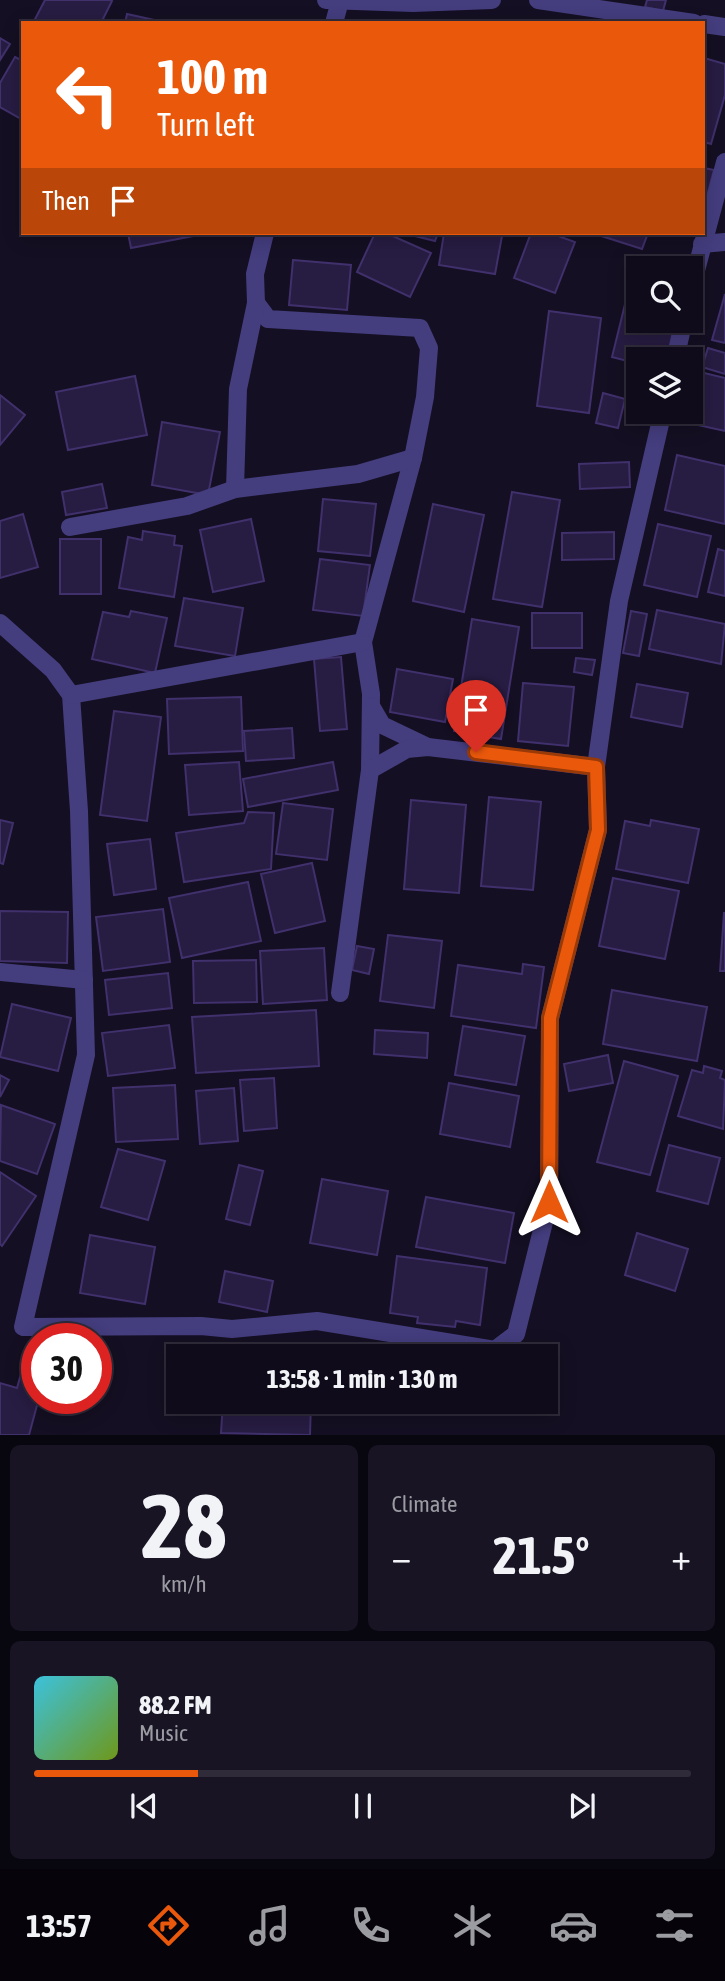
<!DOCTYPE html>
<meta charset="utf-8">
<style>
:root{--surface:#0f0b1a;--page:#181423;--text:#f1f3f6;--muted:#9b9ba2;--line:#2f2b39;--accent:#ea580c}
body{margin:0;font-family:"Asap Condensed",sans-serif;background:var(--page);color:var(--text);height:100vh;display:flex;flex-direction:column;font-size:26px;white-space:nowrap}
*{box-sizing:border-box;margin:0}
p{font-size:23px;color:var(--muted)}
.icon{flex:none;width:38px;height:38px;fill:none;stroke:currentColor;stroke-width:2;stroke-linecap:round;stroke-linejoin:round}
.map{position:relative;height:1435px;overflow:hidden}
.side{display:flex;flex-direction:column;gap:10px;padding:10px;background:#08060e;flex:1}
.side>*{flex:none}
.hud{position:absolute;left:21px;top:21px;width:684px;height:214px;border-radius:0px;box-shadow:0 4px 18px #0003,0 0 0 2px var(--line);background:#ea580c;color:#fff;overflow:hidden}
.fabs{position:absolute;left:626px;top:256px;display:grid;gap:14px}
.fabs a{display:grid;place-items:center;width:77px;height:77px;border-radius:0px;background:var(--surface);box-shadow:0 4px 18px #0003,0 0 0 2px var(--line);font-size:35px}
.speed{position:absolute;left:21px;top:1323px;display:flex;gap:14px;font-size:35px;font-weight:700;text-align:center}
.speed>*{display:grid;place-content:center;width:91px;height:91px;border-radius:50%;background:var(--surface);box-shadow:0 4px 18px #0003,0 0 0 2px var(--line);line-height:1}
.speed .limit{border:10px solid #d22;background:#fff;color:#111}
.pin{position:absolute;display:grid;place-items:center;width:60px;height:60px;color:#fff;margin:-72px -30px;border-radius:50% 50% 50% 0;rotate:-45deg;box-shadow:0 0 7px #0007}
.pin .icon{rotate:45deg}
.me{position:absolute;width:77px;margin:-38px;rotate:0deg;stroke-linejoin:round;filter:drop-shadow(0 0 5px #0008)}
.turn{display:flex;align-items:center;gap:24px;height:147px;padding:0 21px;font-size:32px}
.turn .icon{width:91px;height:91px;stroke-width:2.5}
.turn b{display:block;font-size:49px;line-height:60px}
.then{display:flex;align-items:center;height:66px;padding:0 21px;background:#0003;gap:14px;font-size:26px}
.big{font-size:52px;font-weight:700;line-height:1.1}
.side .widget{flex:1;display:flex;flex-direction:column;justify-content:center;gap:10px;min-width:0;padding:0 24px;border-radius:10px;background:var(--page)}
.side .dial{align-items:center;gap:0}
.dial b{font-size:91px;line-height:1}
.song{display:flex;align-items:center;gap:21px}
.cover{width:84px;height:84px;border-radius:10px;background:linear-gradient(135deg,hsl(190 70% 55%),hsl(80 70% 35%))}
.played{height:7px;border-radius:4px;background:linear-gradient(90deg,var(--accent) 25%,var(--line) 25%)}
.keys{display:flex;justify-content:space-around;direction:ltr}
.heat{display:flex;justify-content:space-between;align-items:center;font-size:38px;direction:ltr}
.side .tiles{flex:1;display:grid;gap:10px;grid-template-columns:1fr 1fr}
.widget:last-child{grid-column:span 2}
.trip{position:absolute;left:166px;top:1344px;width:392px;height:70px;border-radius:0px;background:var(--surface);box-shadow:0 4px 18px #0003,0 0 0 2px var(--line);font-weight:700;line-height:70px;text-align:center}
.dock{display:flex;height:112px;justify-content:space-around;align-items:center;background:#06040a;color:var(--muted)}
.dock .icon{width:49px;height:49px}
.dock .selected{color:var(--accent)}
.dock b{font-size:32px;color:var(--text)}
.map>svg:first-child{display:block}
.building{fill:#271c42;stroke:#40306c;stroke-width:2}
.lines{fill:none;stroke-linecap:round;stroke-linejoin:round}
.street{stroke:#443d7e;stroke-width:18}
.route-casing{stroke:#983908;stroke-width:18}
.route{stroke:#ea580c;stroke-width:12}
</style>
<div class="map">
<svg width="725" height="1435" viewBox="0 0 725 1435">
<rect width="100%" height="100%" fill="#140f22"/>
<!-- building -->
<g class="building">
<polygon points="45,0 110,0 112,1 101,23 33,23"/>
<polygon points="647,0 666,0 663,11 645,7"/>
<polygon points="127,14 168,23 125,23"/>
<polygon points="0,38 10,44 0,60"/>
<polygon points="15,57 23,61 23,120 0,107 0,83"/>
<polygon points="704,58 725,64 725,95 711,144 704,142"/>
<polygon points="704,168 714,170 704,207"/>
<polygon points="128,233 209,233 131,248"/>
<polygon points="375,233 386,233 431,253 410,297 357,272"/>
<polygon points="403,233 438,233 435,241"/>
<polygon points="444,233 502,236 495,274 439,265"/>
<polygon points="531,233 550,233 575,242 555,293 514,278"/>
<polygon points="592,233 648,233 642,249"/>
<polygon points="293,260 351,265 347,310 289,305"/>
<polygon points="629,288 639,290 639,320 677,320 668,359 639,359 639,364 612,357"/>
<polygon points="725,294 725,343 712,340"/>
<polygon points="549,311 601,318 589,413 537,406"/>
<polygon points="708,348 725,353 725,374 702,367"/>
<polygon points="700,372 725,378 725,431 689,423"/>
<polygon points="135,376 147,435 68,450 56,392"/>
<polygon points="603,393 625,399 618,428 596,423"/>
<polygon points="0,395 25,415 0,445"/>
<polygon points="162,422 220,432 208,495 152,485"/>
<polygon points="677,455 725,466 725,524 665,510"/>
<polygon points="629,462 630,487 580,489 579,464"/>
<polygon points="102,484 107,508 66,515 62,492"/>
<polygon points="512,492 560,500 542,607 493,599"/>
<polygon points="323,499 376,504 370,556 318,551"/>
<polygon points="433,504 484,515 464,612 413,601"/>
<polygon points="23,514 38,567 0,578 0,521"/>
<polygon points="251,519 264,581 213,592 200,530"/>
<polygon points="658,524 711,536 697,597 644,585"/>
<polygon points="143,531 175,536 174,545 182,546 174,597 119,588 128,537 142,540"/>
<polygon points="614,532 614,559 562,560 562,533"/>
<rect x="60" y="539" width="41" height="55"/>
<polygon points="718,549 725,551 725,596 708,592"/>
<polygon points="320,559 370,565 363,616 313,610"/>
<polygon points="184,598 243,608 235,656 175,646"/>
<polygon points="657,610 725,624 721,664 649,649"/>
<polygon points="131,611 167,618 155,673 92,659 103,612 129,617"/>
<polygon points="631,611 647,614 639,656 623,653"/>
<rect x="532" y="613" width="50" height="35"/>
<polygon points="472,619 519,627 501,739 454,731"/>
<polygon points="341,657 347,729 320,731 314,659"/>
<polygon points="576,658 595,660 592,675 574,672"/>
<polygon points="397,669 453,679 445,722 390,712"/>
<polygon points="523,683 574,687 568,746 518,741"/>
<polygon points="637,684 688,693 682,727 631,717"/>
<polygon points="241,697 243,751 169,754 167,699"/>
<polygon points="114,711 161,717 147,821 100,815"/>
<polygon points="292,728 294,758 246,761 244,731"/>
<polygon points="239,762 243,811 189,815 185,765"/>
<polygon points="333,762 338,790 248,807 243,779"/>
<polygon points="489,797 541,802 533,890 481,886"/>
<polygon points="411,800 466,805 459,893 404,889"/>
<polygon points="283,803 333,809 327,860 276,854"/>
<polygon points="248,812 274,813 271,869 184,882 176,833 244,823"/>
<polygon points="0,820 13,823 3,864 0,863"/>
<polygon points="651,820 699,829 688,883 616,869 625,821 650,826"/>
<polygon points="150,839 156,889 114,895 107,844"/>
<polygon points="312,863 325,921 275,933 261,874"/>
<polygon points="613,878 679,891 665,959 599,946"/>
<polygon points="248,882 261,941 182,958 169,898"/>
<polygon points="163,909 170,962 103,971 96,917"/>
<polygon points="0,911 68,912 67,963 0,961"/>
<polygon points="724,913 725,913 725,971 720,971"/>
<polygon points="388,935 442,941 434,1008 380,1001"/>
<polygon points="357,946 374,949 369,974 352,970"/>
<polygon points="324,948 327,1000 263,1004 260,951"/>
<polygon points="256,960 257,1002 194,1003 193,961"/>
<polygon points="523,964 544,967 536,1028 451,1016 458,965 522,974"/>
<polygon points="168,973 172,1008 109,1015 105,980"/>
<polygon points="612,990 707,1007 697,1061 603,1044"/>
<polygon points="12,1004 71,1018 58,1071 0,1057"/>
<polygon points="316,1010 319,1066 196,1073 192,1017"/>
<polygon points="169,1025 175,1068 108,1076 102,1033"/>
<polygon points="463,1026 525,1036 516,1085 455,1075"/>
<polygon points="375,1030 428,1033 427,1058 374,1054"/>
<polygon points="608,1055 613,1083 569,1091 564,1064"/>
<polygon points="624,1061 678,1076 650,1175 597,1162"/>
<polygon points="704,1066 722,1071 720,1078 725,1080 723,1129 678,1116 692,1070 703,1073"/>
<polygon points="0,1075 9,1080 0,1097"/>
<polygon points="274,1078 277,1128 244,1131 240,1080"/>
<polygon points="449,1083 519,1096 510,1147 440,1134"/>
<polygon points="175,1085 178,1139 116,1142 113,1088"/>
<polygon points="234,1088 238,1141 200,1144 196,1091"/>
<polygon points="1,1105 55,1124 37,1174 0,1161"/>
<polygon points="669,1145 720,1158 708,1204 657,1191"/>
<polygon points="118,1149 165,1161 148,1220 101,1207"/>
<polygon points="239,1165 263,1171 250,1225 226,1219"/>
<polygon points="0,1172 36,1196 2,1246 0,1244"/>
<polygon points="322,1179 388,1191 377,1255 310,1243"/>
<polygon points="426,1197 514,1213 505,1263 416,1247"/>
<polygon points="637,1233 688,1249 675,1291 625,1275"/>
<polygon points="90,1235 155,1247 145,1304 80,1293"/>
<polygon points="397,1256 487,1268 480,1325 456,1321 455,1327 417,1323 418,1317 390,1313"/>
<polygon points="225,1271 273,1281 267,1312 219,1302"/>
<polygon points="26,1356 37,1359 39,1398 29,1435 0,1435 0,1383 17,1388"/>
<polygon points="223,1402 311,1402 310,1435 221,1433"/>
</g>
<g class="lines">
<!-- street -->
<g class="street">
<polyline points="326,0 413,3 492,0"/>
<polyline points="538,0 694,23"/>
<polyline points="334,23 340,1"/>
<polyline points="704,24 725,27"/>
<polyline points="702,244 725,242"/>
<polyline points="691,289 725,162"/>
<polyline points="256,303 268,319 420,328 429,348 425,397 413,458 363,642 371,694 370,770 340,993"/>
<polyline points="675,359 684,320"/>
<polyline points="235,489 238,389 256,303 255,274 265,233"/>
<polyline points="70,527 187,506 235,489 358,474 413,458"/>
<polyline points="0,623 53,670 71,695 79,811 86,1055 23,1327 201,1326 232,1329 317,1321 495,1350 516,1334 549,1202 550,1018 598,830 596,767 619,601 663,411"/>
<polyline points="71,695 363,642"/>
<polyline points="371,706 382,725 428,747"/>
<polyline points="370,770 407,749 428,747 596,767"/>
<polyline points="0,972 84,980"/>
</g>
</g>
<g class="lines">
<defs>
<polyline id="route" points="476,752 596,767 598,830 550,1018 549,1202"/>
</defs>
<!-- route casing -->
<use href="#route" class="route-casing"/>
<!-- route -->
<use href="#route" class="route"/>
</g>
</svg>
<div class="fabs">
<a><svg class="icon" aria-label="search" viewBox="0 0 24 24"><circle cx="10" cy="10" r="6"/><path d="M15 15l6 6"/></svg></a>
<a><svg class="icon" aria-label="layers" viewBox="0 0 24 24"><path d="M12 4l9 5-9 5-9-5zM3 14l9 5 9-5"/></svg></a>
</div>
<div class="speed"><div class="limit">30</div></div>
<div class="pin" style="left:476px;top:752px;background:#d93025"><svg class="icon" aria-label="arrive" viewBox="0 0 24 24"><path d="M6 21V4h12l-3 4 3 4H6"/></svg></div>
<svg class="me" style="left:549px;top:1202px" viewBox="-20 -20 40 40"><path d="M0-17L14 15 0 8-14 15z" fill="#ea580c" stroke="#fff" stroke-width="4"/></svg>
<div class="trip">13:58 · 1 min · 130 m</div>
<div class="hud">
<div class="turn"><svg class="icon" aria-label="left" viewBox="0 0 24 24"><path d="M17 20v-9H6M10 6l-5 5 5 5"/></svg><div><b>100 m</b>Turn left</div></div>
<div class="then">Then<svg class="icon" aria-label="arrive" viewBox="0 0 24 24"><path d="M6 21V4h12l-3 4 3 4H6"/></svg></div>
</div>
</div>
<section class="side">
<div class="tiles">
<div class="widget dial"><b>28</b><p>km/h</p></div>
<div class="widget"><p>Climate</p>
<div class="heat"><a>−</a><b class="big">21.5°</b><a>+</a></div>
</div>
<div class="widget">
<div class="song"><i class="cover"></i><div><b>88.2 FM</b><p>Music</p></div></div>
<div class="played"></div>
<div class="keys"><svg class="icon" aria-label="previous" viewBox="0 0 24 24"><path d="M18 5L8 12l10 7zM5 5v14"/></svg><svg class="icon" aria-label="pause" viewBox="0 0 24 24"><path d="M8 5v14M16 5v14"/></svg><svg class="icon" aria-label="next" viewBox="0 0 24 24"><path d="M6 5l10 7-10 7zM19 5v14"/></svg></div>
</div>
</div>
</section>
<nav class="dock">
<b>13:57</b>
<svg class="icon selected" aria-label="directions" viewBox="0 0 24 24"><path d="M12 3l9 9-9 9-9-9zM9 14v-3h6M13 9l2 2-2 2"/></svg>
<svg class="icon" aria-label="music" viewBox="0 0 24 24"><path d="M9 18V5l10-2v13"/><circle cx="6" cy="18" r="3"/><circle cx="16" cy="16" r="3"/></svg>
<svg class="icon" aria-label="phone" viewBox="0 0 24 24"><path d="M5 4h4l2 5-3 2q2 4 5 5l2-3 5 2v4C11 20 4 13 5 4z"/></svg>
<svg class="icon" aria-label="climate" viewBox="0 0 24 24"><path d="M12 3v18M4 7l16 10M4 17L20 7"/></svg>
<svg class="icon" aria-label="car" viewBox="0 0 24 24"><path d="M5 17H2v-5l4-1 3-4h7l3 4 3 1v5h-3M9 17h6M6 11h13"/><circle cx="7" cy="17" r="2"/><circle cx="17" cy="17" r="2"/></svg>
<svg class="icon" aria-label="filters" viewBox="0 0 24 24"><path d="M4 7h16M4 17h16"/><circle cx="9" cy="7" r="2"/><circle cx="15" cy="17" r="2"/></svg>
</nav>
